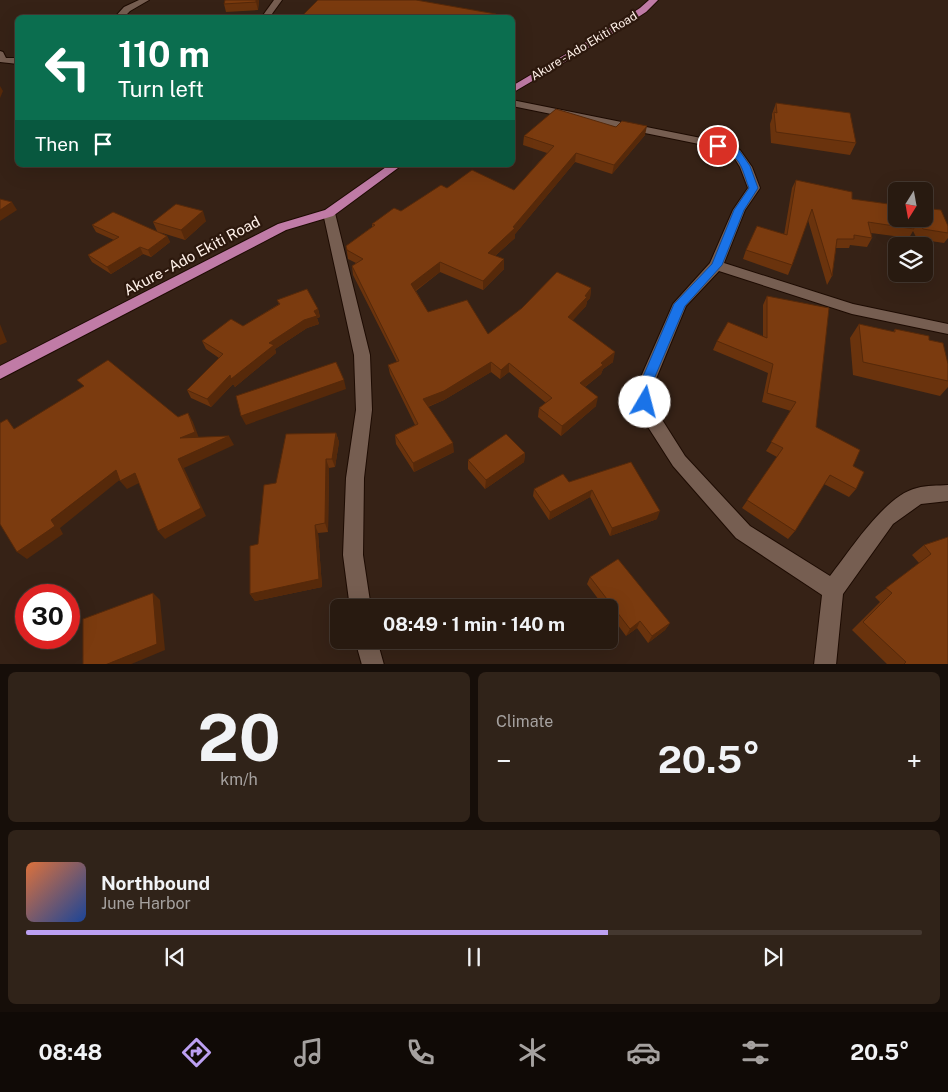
<!DOCTYPE html>
<meta charset="utf-8">
<style>
:root{--surface:#281a10;--page:#302319;--text:#f1f3f6;--muted:#a5a19f;--line:#443830;--accent:#bca0f2}
body{margin:0;font-family:"Public Sans",sans-serif;background:var(--page);color:var(--text);height:100vh;display:flex;flex-direction:column;font-size:19px;white-space:nowrap}
*{box-sizing:border-box;margin:0}
p{font-size:16px;color:var(--muted)}
.icon{flex:none;width:28px;height:28px;fill:none;stroke:currentColor;stroke-width:2;stroke-linecap:round;stroke-linejoin:round}
.map{position:relative;height:664px;overflow:hidden}
.sheet{display:flex;flex-direction:column;gap:8px;padding:8px;background:#160e09;flex:1}
.sheet>*{flex:none}
.banner{position:absolute;left:15px;top:15px;width:500px;height:152px;border-radius:8px;box-shadow:0 5px 20px #0002,0 0 0 1px var(--line);background:#0b6e4f;color:#fff;overflow:hidden}
.needle{width:32px;rotate:191deg}
.controls{position:absolute;left:888px;top:182px;display:grid;gap:10px}
.controls a{display:grid;place-items:center;width:45px;height:45px;border-radius:8px;background:var(--surface);box-shadow:0 5px 20px #0002,0 0 0 1px var(--line);font-size:25px}
.speed{position:absolute;left:15px;top:584px;display:flex;gap:10px;font-size:25px;font-weight:700;text-align:center}
.speed>*{display:grid;place-content:center;width:65px;height:65px;border-radius:50%;background:var(--surface);box-shadow:0 5px 20px #0002,0 0 0 1px var(--line);line-height:1}
.speed .limit{border:8px solid #d22;background:#fff;color:#111}
.pin{position:absolute;display:grid;place-items:center;width:42px;height:42px;color:#fff;margin:-21px;border:2px solid #fff;border-radius:50%;box-shadow:0 1px 5px #0007}
.me{position:absolute;width:55px;margin:-28px;rotate:8deg;stroke-linejoin:round;filter:drop-shadow(0 0 4px #0008)}
.turn{display:flex;align-items:center;gap:18px;height:105px;padding:0 20px;font-size:22px}
.turn .icon{width:65px;height:65px;stroke-width:2.5}
.turn b{display:block;font-size:35px;line-height:42px}
.then{display:flex;align-items:center;height:48px;padding:0 20px;background:#0003;gap:10px;font-size:19px}
.big{font-size:38px;font-weight:700;line-height:1.1}
.sheet .tile{flex:1;display:flex;flex-direction:column;justify-content:center;gap:8px;min-width:0;padding:0 18px;border-radius:8px;background:var(--page)}
.sheet .dial{align-items:center;gap:0}
.dial b{font-size:65px;line-height:1}
.song{display:flex;align-items:center;gap:15px}
.cover{width:60px;height:60px;border-radius:8px;background:linear-gradient(135deg,hsl(20 70% 55%),hsl(220 70% 35%))}
.played{height:5px;border-radius:2px;background:linear-gradient(90deg,var(--accent) 65%,var(--line) 65%)}
.keys{display:flex;justify-content:space-around;direction:ltr}
.heat{display:flex;justify-content:space-between;align-items:center;font-size:28px;direction:ltr}
.sheet .tiles{flex:1;display:grid;gap:8px;grid-template-columns:1fr 1fr}
.tile:last-child{grid-column:span 2}
.trip{position:absolute;left:330px;top:599px;width:288px;height:50px;border-radius:8px;background:var(--surface);box-shadow:0 5px 20px #0002,0 0 0 1px var(--line);font-weight:700;line-height:50px;text-align:center}
.dock{display:flex;height:80px;justify-content:space-around;align-items:center;background:#100a06;color:var(--muted)}
.dock .icon{width:35px;height:35px}
.dock .on{color:var(--accent)}
.dock b{font-size:22px;color:var(--text)}
.map>svg:first-child{display:block}
.lines{fill:none;stroke-linecap:round;stroke-linejoin:round}
.street-casing{stroke:#1d0b02;stroke-width:2}
.primary-casing{stroke:#1d0b02;stroke-width:2}
.street{fill:#765e51;fill-rule:evenodd}
.primary{fill:#c07ba6;fill-rule:evenodd}
.wall{fill:#6a330d}
.shaded-wall{fill:#56290a}
.building{fill:#7b3b0f;stroke:#56290a}
.route{fill:#1a73e8;stroke:#114b97}
.labels{text-anchor:middle;stroke-width:4.5;stroke-linejoin:round;paint-order:stroke}
.far-street-label{font-size:12px;fill:#fff1e9;stroke:#2c180d}
.street-label{font-size:15px;fill:#fff1e9;stroke:#2c180d}
</style>
<div class="map">
<svg width="948" height="665" viewBox="0 0 948 665">
<rect width="100%" height="100%" fill="#362216"/>
<g class="lines">
<defs>
<g id="street">
<polygon points="139,0 149,0 130,11 123,18 114,18 124,7"/>
<polygon points="274,0 282,0 269,18 261,18"/>
<polygon points="0,51 3,52 6,58 18,58 18,64 0,62"/>
<path d="M512,100l189,38 39,12 12,17 8,21 -15,22 -21,53 129,41 95,20v10l-96,-20 -133,-43 -33,35 -33,80v16l8,16 24,38 65,70 80,50c20,-25 55,-81 87,-88 10,-3 21,-2 31,-3v16l-27,3 -28,20 -50,70 -7,71h-22l8,-70 -86,-57 -63,-72 -25,-39 -11,-25v-16l36,-82 37,-41 23,-53 15,-22 -8,-21 -8,-13 -33,-10 -187,-38z"/>
<polygon points="329,209 335,213 370,355 372,410 364,478 363,555 371,608 350,608 343,555 346,478 356,410 354,355 323,213"/>
<polygon points="355,640 377,640 384,665 362,665"/>
</g>
<g id="primary">
<polygon points="649,0 658,0 646,12 609,36 512,93 512,86 603,32 640,8"/>
<polygon points="389,165 402,165 333,216 286,230 0,379 0,366 278,224 325,210"/>
</g>
</defs>
<!-- street casing -->
<use href="#street" class="street-casing"/>
<!-- primary casing -->
<use href="#primary" class="primary-casing"/>
<!-- street -->
<use href="#street" class="street"/>
<!-- primary -->
<use href="#primary" class="primary"/>
</g>
<!-- wall -->
<g class="wall">
<polygon points="259,0 258,10 226,12 224,4"/>
<polygon points="776,103 856,143 850,155 771,143 770,124 772,118 772,114"/>
<polygon points="616,127 645,135 612,174 575,162 515,234 515,238 495,256 504,269 483,290 440,272 416,291 428,312 488,334 591,288 590,298 587,301 586,306 572,320 613,362 603,369 601,374 585,387 596,406 561,436 538,417 539,408 546,403 509,372 500,379 491,372 444,400 428,407 454,452 414,472 396,444 395,435 415,425 390,374 388,365 397,362 353,275 352,266 356,263 348,259 346,246 372,227 372,224 401,211 447,188 514,190 547,153 523,145 524,136"/>
<polygon points="796,180 852,199 896,219 924,219 948,226 948,238 944,243 917,239 913,231 909,238 871,233 872,238 867,247 850,245 849,248 836,248 832,276 827,285 808,220 792,265 788,275 743,259 746,250 784,235 792,188"/>
<polygon points="206,221 185,240 159,232 167,236 170,242 151,257 143,254 111,274 92,262 88,255 114,240 96,232 92,225 157,231 153,222"/>
<polygon points="767,296 816,427 853,466 856,489 849,497 824,484 795,531 788,539 742,508 777,457 766,451 791,411 762,402 768,373 713,350 717,341 763,336 763,305"/>
<polygon points="277,300 318,309 320,317 317,318 319,324 307,328 275,349 276,353 235,387 233,384 211,407 191,398 187,390 219,358 206,349 202,341 243,326 279,304"/>
<polygon points="859,324 893,332 895,329 929,340 948,364 948,387 940,396 853,375 850,338"/>
<polygon points="336,433 339,442 335,467 329,468 328,532 318,533 322,587 255,601 250,594 258,544 276,483"/>
<polygon points="525,453 524,462 485,489 468,469 468,460"/>
<polygon points="631,462 657,519 610,536 590,497 549,520 533,496 534,489 569,482"/>
<polygon points="948,537 948,665 888,665 852,630 880,602 875,597 919,563 912,555 924,545"/>
<polygon points="590,577 670,623 665,630 648,643 637,628 626,636 609,613 609,608 605,608 587,584"/>
</g>
<!-- shaded-wall -->
<g class="shaded-wall">
<polygon points="256,0 259,0 258,10 256,2"/>
<polygon points="0,86 3,91 0,98"/>
<polygon points="647,126 645,135 612,174 614,165"/>
<polygon points="576,153 575,162 515,234 515,238 488,262 488,253 513,227"/>
<polygon points="12,202 17,210 0,221 0,210"/>
<polygon points="203,211 206,221 185,240 181,230"/>
<polygon points="167,236 170,242 151,257 148,250"/>
<polygon points="140,247 143,254 111,274 107,267"/>
<polygon points="504,259 504,269 483,290 483,281"/>
<polygon points="440,262 440,272 412,293 411,284"/>
<polygon points="591,288 590,298 587,301 586,306 567,327 568,317"/>
<polygon points="318,309 320,317 317,318 319,324 307,328 275,349 276,353 235,387 233,384 211,407 207,399 230,375 269,343 314,311"/>
<polygon points="0,324 7,342 0,345"/>
<polygon points="615,352 613,362 603,369 601,374 578,392 580,383 601,363"/>
<polygon points="491,362 491,372 444,400 424,408 423,399"/>
<polygon points="509,363 509,372 500,379 501,370"/>
<polygon points="344,380 346,389 246,425 241,416"/>
<polygon points="598,397 596,406 561,436 562,426"/>
<polygon points="188,413 193,422 200,441 180,438"/>
<polygon points="336,433 339,442 335,467 332,459"/>
<polygon points="229,436 234,445 184,468 206,516 165,539 158,531 178,459"/>
<polygon points="453,443 454,452 414,472 413,463"/>
<polygon points="525,453 524,462 485,489 486,480"/>
<polygon points="326,459 329,468 328,532 325,523"/>
<polygon points="116,470 122,478 60,528 63,534 27,559 17,552 51,520"/>
<polygon points="135,473 141,482 127,489 120,481"/>
<polygon points="592,490 590,497 549,520 550,512"/>
<polygon points="660,511 657,519 610,536 612,528"/>
<polygon points="315,525 318,533 322,587 255,601 250,594"/>
<polygon points="153,593 160,600 165,650 129,665 105,665"/>
<polygon points="640,621 637,628 626,636 630,629"/>
<polygon points="670,623 665,630 648,643 652,636"/>
</g>
<!-- building -->
<g class="building">
<polygon points="225,0 256,0 256,2 224,4"/>
<polygon points="318,0 416,0 496,14 491,18 300,18"/>
<polygon points="776,103 850,113 856,143 776,132 774,112 777,113"/>
<polygon points="556,109 616,127 622,121 647,126 614,165 576,153 513,227 515,228 488,253 504,259 483,281 440,262 411,284 428,312 467,300 488,334 522,308 557,272 591,288 585,296 587,297 568,317 615,352 601,363 603,365 580,383 598,397 562,426 539,408 552,398 509,363 501,370 491,362 444,391 423,399 453,443 413,463 395,435 418,424 388,365 399,361 352,266 363,259 347,250 346,246 375,225 372,224 394,208 401,211 441,185 447,188 472,170 514,190 554,146 524,136"/>
<polygon points="796,180 852,192 852,199 896,205 896,219 912,219 914,229 868,222 872,238 854,235 854,239 837,239 832,276 812,209 792,265 746,250 757,226 787,235"/>
<polygon points="0,199 12,202 0,210"/>
<polygon points="176,204 203,211 181,230 153,222"/>
<polygon points="924,208 941,210 948,226 948,233 923,229 917,219 924,219"/>
<polygon points="113,212 167,236 148,250 140,247 107,267 88,255 119,237 92,225"/>
<polygon points="307,289 318,309 314,311 317,316 304,320 269,343 274,345 231,379 230,375 207,399 187,390 223,354 202,341 231,319 243,326 280,304 277,300"/>
<polygon points="767,296 829,308 816,427 860,450 853,466 864,472 856,489 830,475 795,531 747,500 783,448 771,442 796,402 767,393 773,364 717,341 728,322 767,338"/>
<polygon points="859,324 895,332 895,329 929,336 929,340 943,343 948,364 948,381 863,362"/>
<polygon points="108,360 178,417 188,413 195,432 180,438 229,436 178,459 201,508 158,531 135,473 120,481 116,470 51,520 55,526 17,552 0,524 0,423 7,419 14,429 84,386 77,380"/>
<polygon points="336,362 344,380 241,416 236,396"/>
<polygon points="336,433 332,459 326,459 325,523 315,525 319,579 250,594 250,546 258,544 264,485 276,483 286,434"/>
<polygon points="506,434 525,453 486,480 468,460"/>
<polygon points="631,462 660,511 612,528 592,490 550,512 534,489 563,474 569,482"/>
<polygon points="948,537 948,665 903,665 906,662 863,622 892,593 886,588 931,554 924,545"/>
<polygon points="618,559 670,623 652,636 640,621 630,629 590,577"/>
<polygon points="153,593 157,644 105,665 83,665 83,619"/>
</g>
<!-- route -->
<path class="route" d="M718,144l21,6 11,16 8,22 -14,22 -22,55 -37,41 -34,80v16l-2,4h-8l-2,-20 35,-82 38,-40 22,-54 15,-22c-9,-24 -7,-31 -33,-40l-2,-2z"/>
<g class="labels">
<!-- far-street labels -->
<g class="far-street-label">
<text transform="translate(584 46) rotate(-31)" y="4">Akure - Ado Ekiti Road</text>
</g>
<!-- street labels -->
<g class="street-label">
<text transform="translate(192 256) rotate(-28)" y="5">Akure - Ado Ekiti Road</text>
</g>
</g>
</svg>
<div class="controls">
<a><svg class="needle" viewBox="-14 -14 28 28"><path d="M0-13l5 13h-10z" fill="#e53935"/><path d="M0 13l5-13h-10z" fill="#a5a19f"/></svg></a>
<a><svg class="icon" aria-label="layers" viewBox="0 0 24 24"><path d="M12 4l9 5-9 5-9-5zM3 14l9 5 9-5"/></svg></a>
</div>
<div class="speed"><div class="limit">30</div></div>
<div class="pin" style="left:718px;top:146px;background:#d93025"><svg class="icon" aria-label="arrive" viewBox="0 0 24 24"><path d="M6 21V4h12l-3 4 3 4H6"/></svg></div>
<svg class="me" style="left:645px;top:402px" viewBox="-20 -20 40 40"><circle r="19" fill="#fff"/><path d="M0-13L10 11 0 6-10 11z" fill="#1a73e8"/></svg>
<div class="trip">08:49 · 1 min · 140 m</div>
<div class="banner">
<div class="turn"><svg class="icon" aria-label="left" viewBox="0 0 24 24"><path d="M17 20v-9H6M10 6l-5 5 5 5"/></svg><div><b>110 m</b>Turn left</div></div>
<div class="then">Then<svg class="icon" aria-label="arrive" viewBox="0 0 24 24"><path d="M6 21V4h12l-3 4 3 4H6"/></svg></div>
</div>
</div>
<section class="sheet">
<div class="tiles">
<div class="tile dial"><b>20</b><p>km/h</p></div>
<div class="tile"><p>Climate</p>
<div class="heat"><a>−</a><b class="big">20.5°</b><a>+</a></div>
</div>
<div class="tile">
<div class="song"><i class="cover"></i><div><b>Northbound</b><p>June Harbor</p></div></div>
<div class="played"></div>
<div class="keys"><svg class="icon" aria-label="previous" viewBox="0 0 24 24"><path d="M18 5L8 12l10 7zM5 5v14"/></svg><svg class="icon" aria-label="pause" viewBox="0 0 24 24"><path d="M8 5v14M16 5v14"/></svg><svg class="icon" aria-label="next" viewBox="0 0 24 24"><path d="M6 5l10 7-10 7zM19 5v14"/></svg></div>
</div>
</div>
</section>
<nav class="dock">
<b>08:48</b>
<svg class="icon on" aria-label="directions" viewBox="0 0 24 24"><path d="M12 3l9 9-9 9-9-9zM9 14v-3h6M13 9l2 2-2 2"/></svg>
<svg class="icon" aria-label="music" viewBox="0 0 24 24"><path d="M9 18V5l10-2v13"/><circle cx="6" cy="18" r="3"/><circle cx="16" cy="16" r="3"/></svg>
<svg class="icon" aria-label="phone" viewBox="0 0 24 24"><path d="M5 4h4l2 5-3 2q2 4 5 5l2-3 5 2v4C11 20 4 13 5 4z"/></svg>
<svg class="icon" aria-label="climate" viewBox="0 0 24 24"><path d="M12 3v18M4 7l16 10M4 17L20 7"/></svg>
<svg class="icon" aria-label="car" viewBox="0 0 24 24"><path d="M5 17H2v-5l4-1 3-4h7l3 4 3 1v5h-3M9 17h6M6 11h13"/><circle cx="7" cy="17" r="2"/><circle cx="17" cy="17" r="2"/></svg>
<svg class="icon" aria-label="filters" viewBox="0 0 24 24"><path d="M4 7h16M4 17h16"/><circle cx="9" cy="7" r="2"/><circle cx="15" cy="17" r="2"/></svg>
<b>20.5°</b>
</nav>
